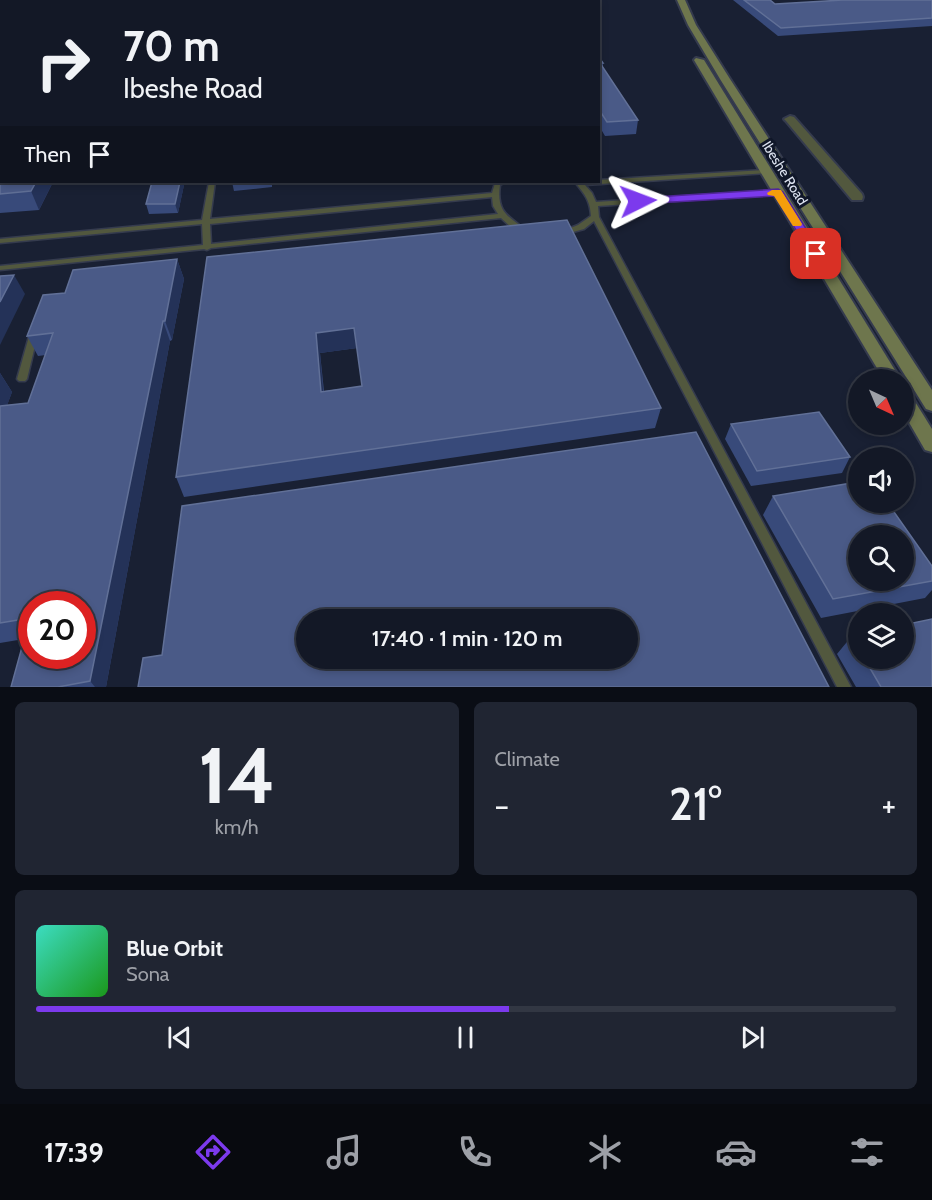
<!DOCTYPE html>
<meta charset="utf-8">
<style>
:root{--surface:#131826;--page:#202532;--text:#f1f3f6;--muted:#9da0a7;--line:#323743;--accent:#7c3aed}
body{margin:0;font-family:Cabin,sans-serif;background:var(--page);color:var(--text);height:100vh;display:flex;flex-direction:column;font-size:22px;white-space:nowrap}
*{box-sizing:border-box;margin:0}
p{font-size:20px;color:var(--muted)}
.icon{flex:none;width:33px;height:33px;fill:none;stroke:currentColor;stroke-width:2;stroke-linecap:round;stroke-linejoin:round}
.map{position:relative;height:687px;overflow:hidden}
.side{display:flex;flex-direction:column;gap:15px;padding:15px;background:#0a0d15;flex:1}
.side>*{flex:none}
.hud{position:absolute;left:0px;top:0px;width:600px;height:183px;box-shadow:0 3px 9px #0003,0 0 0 2px var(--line);background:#131826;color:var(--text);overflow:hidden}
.needle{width:39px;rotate:136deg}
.fabs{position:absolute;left:848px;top:369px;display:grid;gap:12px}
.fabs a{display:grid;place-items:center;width:66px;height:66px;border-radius:50%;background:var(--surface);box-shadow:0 3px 9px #0003,0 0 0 2px var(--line);font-size:30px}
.speed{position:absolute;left:18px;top:591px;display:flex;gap:12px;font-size:30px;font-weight:700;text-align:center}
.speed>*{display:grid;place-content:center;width:78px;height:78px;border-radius:50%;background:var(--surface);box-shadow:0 3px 9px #0003,0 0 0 2px var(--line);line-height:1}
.speed .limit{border:9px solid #d22;background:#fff;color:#111}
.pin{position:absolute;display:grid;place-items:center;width:51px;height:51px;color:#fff;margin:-26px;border-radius:12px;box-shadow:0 3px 9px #0006}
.me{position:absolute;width:66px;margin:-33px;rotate:87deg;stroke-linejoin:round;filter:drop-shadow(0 0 4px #0008)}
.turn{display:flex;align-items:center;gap:21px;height:126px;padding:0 24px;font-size:27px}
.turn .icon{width:78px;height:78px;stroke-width:2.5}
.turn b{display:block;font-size:42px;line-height:51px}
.then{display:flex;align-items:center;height:57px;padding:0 24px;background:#0003;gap:12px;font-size:22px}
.big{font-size:45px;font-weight:600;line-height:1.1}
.side .card{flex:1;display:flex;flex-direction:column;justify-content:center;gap:9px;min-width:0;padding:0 21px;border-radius:9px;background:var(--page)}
.side .dial{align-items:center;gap:0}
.dial b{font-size:78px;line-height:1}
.song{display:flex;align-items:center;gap:18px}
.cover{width:72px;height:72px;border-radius:9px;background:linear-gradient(135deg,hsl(170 70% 55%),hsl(120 70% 35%))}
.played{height:6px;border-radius:3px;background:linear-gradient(90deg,var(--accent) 55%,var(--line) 55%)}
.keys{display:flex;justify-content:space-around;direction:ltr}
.heat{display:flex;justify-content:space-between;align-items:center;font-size:33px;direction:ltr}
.side .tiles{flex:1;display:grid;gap:15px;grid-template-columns:1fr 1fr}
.card:last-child{grid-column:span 2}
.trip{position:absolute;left:296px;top:609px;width:342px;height:60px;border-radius:30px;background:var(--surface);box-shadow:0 3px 9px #0003,0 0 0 2px var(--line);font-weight:600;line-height:60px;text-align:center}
.menu{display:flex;height:96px;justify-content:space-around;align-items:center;background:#080a0f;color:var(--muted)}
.menu .icon{width:42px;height:42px}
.menu .current{color:var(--accent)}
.menu b{font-size:27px;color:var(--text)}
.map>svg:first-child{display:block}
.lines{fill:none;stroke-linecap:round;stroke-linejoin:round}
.service-casing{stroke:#353b4e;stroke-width:3}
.minor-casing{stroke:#353b4e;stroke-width:4}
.secondary-casing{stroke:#353b4e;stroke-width:4}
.service{fill:#52583e;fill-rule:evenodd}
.minor{fill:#52583e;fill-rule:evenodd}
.secondary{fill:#6e764d;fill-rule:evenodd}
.wall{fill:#384a7a;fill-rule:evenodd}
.shaded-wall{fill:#243258}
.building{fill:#4a5a87;stroke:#617097;stroke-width:1.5;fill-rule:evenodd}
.route{fill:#7c3aed;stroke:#51269a;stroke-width:1.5}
.slow{fill:#f59e0b}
.labels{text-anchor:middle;stroke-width:6;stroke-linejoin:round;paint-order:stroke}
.far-street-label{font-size:14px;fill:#dee4f1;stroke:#101729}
</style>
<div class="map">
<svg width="932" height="687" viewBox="0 0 932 687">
<rect width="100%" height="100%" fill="#192033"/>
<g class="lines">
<defs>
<g id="service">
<polygon points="238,0 242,0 241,2 237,2"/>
<polygon points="366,0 370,0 371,2 367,2"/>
<path d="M765,170l2,1v2l-182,12 7,8 4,9 182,-12 3,2 -3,2 -180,12 1,11 252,470h-14l-243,-466 -10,8 -22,6 -4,-2 20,-8 13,-9c-1,-17 -7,-22 -16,-34h23v-2z"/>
<path d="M209,182h6l-5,37 282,-26 3,-10 10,-1 -1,1 -4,2c-4,27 8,31 26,45l-1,2h-6l-7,-4 -11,-10 -290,30 -4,2 -3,-1 -204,21v-4l203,-21 -1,-21 -202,19v-4l202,-19zM492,197l1,9 5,8 -287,30 -1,-20z"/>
<polygon points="34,330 38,333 27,379 25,381 19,381 17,379 30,333"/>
</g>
<polygon id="minor" points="790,116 794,117 862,194 863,197 862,200 852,200 786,121 784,119"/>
<g id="secondary">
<polygon points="677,0 685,0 696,25 730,79 932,390 932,411 926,409 720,79 688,25"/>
<polygon points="696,58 704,60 901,380 884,380 694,60"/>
<polygon points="903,390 909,392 932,429 932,452 925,450 903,412"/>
</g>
</defs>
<!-- service casing -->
<use href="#service" class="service-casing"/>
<!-- minor casing -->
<use href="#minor" class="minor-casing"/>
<!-- secondary casing -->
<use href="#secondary" class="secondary-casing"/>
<!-- service -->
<use href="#service" class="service"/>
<!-- minor -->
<use href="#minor" class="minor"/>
<!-- secondary -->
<use href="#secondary" class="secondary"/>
</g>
<!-- wall -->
<g class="wall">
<polygon points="0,0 2,182 53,182 39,210 0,213"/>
<polygon points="733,0 770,0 775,4 932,0 932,26 778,36"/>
<polygon points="598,56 603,63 603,68 638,120 636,134 605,136 598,124"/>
<polygon points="152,182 183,182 184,185 178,213 149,214 146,204"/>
<polygon points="232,182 272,182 272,187 234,191"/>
<path d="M207,257l454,151 -6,20 -471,69 -8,-20zM357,348l5,38 -38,5 -4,-38z"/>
<polygon points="177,259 184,279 172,340 170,341 106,687 11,687 24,639 0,643 0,373 12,392 7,405 28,403 46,355 38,356 27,336 65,293"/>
<polygon points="731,424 850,457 842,473 751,486 725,439"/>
<polygon points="773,496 932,566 932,590 925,598 821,618 763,515"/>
<polygon points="858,635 858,658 903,658 932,687 856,687 837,654 851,637"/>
</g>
<!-- shaded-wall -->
<g class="shaded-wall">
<polygon points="36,182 53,182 39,210 31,191"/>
<polygon points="180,182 183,182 184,185 178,213 175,204"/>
<polygon points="177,259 184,279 172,340 165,321"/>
<polygon points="14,275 25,294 0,345 0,302"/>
<polygon points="163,321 170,341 106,687 95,687 90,681"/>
<polygon points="354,328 357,348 320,353 325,412 321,392 316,333"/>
<polygon points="0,373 12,392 0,425"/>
</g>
<!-- building -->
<g class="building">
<polygon points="0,0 193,0 193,2 2,2 2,182 36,182 31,191 0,194"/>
<polygon points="340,0 345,0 346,2 292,2"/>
<rect x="385" y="0" width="41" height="2"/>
<polygon points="744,0 770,0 775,4 843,0 932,0 932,18 781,28"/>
<polygon points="598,56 603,63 600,63 638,120 607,122 598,108"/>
<polygon points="152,182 180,182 175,204 146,204"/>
<path d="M567,220l94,188 -485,69 31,-220zM354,328l8,58 -41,6 -5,-59z"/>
<path d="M177,259l-12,62h-2l-73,360 -32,6h-47l19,-69 -30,5v-217l28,-3 25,-70 -26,3 16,-41 22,-2 8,-23zM32,604h50v52h-50z"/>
<polygon points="14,275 0,302 0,276"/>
<polygon points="819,412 850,457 757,471 731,424"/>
<path d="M696,432l133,255h-691l5,-29 19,-3 20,-149zM306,620h321v38h-321z"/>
<path d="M858,482v20h29l45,64v15l-99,18 -60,-103zM858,536h45v44h-45z"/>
<polygon points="932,619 932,687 881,687 864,658 903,658 903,625"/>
<polygon points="858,635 858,648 851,637"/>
</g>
<!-- route -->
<polygon class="route" points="778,189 783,192 822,254 820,256 812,256 775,196 638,204 632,201 638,198"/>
<!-- slow -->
<polygon class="slow" points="772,190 781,190 802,224 801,226 793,226 774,196 768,195 767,193"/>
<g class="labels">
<!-- far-street labels -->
<g class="far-street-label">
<text transform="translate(785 173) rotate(58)" y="5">Ibeshe Road</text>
</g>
</g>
</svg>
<div class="fabs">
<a><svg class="needle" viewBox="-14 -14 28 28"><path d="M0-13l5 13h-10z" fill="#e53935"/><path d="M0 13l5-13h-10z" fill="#9da0a7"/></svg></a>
<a><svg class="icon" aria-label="sound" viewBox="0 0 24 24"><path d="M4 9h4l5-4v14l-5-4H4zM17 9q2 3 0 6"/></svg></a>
<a><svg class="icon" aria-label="search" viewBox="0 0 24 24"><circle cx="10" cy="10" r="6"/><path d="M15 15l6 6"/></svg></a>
<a><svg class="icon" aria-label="layers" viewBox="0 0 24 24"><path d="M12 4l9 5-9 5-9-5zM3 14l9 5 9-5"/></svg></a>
</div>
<div class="speed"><div class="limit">20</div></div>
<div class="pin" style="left:816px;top:254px;background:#d93025"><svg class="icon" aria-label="arrive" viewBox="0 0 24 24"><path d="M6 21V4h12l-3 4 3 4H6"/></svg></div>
<svg class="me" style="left:638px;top:201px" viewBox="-20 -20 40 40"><path d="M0-17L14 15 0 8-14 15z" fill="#7c3aed" stroke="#fff" stroke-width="4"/></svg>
<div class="trip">17:40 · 1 min · 120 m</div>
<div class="hud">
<div class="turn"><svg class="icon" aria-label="right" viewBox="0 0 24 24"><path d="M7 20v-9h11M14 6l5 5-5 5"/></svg><div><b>70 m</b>Ibeshe Road</div></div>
<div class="then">Then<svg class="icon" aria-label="arrive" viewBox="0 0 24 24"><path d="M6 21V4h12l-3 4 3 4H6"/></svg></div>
</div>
</div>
<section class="side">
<div class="tiles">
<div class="card dial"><b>14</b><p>km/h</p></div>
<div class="card"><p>Climate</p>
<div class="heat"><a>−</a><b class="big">21°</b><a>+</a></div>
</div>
<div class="card">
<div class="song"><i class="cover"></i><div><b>Blue Orbit</b><p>Sona</p></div></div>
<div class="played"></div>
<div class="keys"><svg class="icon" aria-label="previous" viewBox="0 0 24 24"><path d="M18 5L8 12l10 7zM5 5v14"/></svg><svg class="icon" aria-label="pause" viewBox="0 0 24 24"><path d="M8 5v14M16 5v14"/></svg><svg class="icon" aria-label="next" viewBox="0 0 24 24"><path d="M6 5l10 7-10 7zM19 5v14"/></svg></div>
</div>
</div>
</section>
<nav class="menu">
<b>17:39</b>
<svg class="icon current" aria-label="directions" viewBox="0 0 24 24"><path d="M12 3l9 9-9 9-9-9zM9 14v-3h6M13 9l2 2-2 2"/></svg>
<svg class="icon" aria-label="music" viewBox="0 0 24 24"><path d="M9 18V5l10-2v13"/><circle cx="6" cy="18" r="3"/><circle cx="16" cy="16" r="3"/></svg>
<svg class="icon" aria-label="phone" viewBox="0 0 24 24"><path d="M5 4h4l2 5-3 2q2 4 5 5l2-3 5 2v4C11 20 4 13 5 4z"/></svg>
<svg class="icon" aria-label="climate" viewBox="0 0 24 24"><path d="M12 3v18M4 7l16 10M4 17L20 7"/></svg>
<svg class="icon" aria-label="car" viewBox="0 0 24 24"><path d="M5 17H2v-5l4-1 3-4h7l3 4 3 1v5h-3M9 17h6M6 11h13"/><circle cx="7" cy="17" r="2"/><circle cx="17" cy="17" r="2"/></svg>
<svg class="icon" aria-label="filters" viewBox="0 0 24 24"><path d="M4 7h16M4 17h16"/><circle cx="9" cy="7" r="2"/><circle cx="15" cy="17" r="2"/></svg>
</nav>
